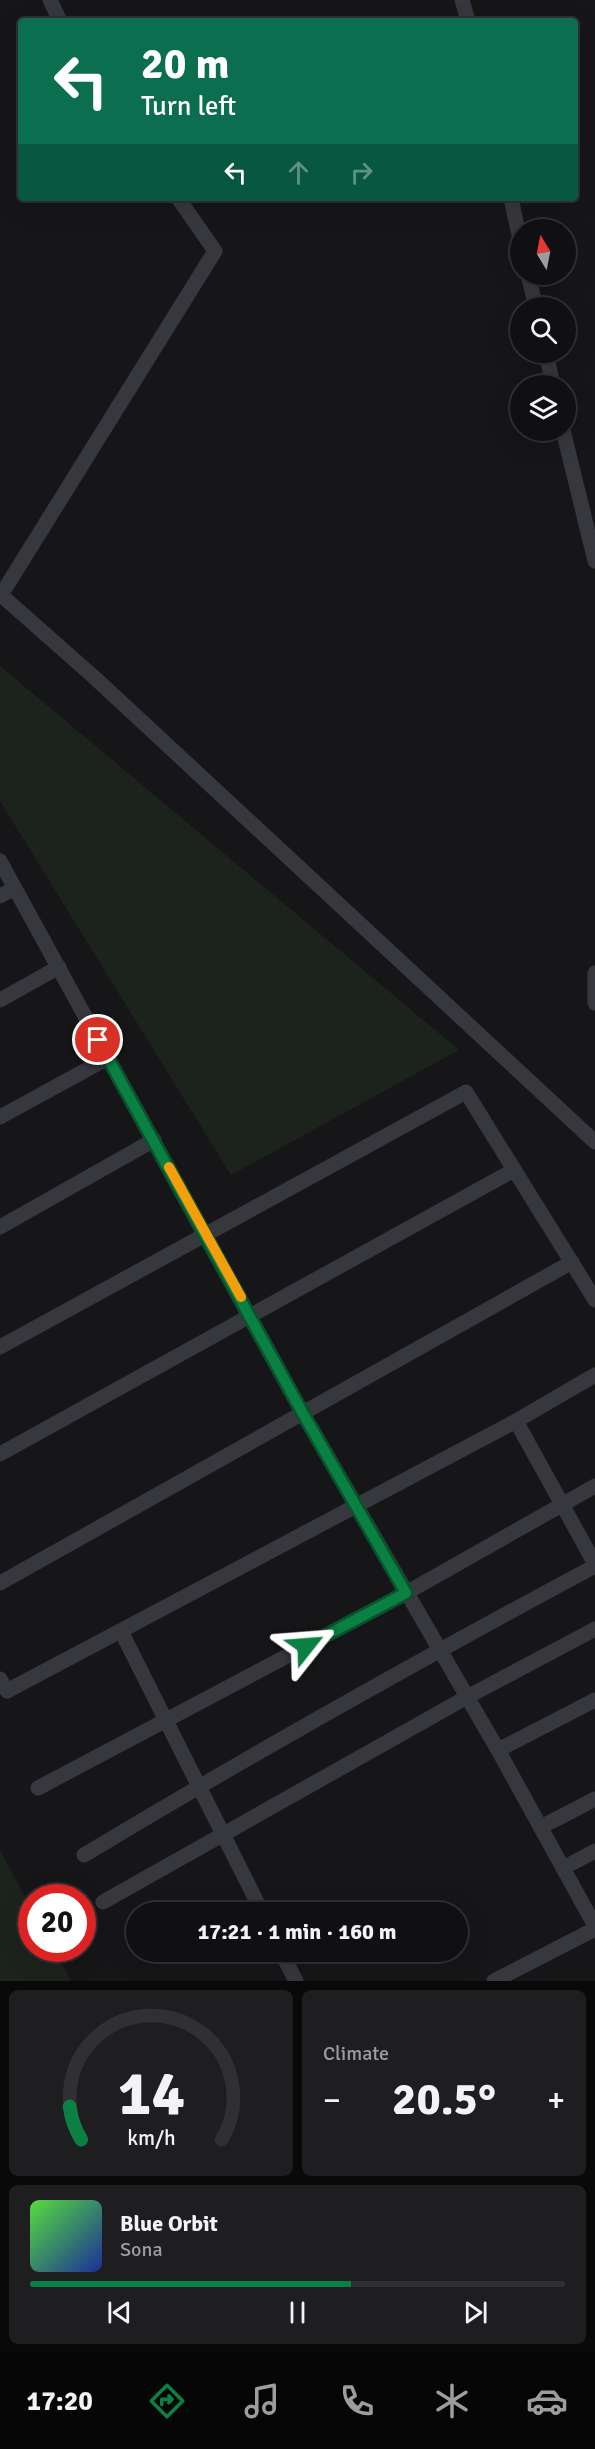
<!DOCTYPE html>
<meta charset="utf-8">
<style>
:root{--surface:#101012;--page:#1e1e20;--text:#f1f3f6;--muted:#9c9d9f;--line:#303032;--accent:#0b8043}
body{margin:0;font-family:Signika,sans-serif;background:var(--page);color:var(--text);height:100vh;display:flex;flex-direction:column;font-size:22px;white-space:nowrap}
*{box-sizing:border-box;margin:0}
p{font-size:20px;color:var(--muted)}
.icon{flex:none;width:33px;height:33px;fill:none;stroke:currentColor;stroke-width:2;stroke-linecap:round;stroke-linejoin:round}
.map{position:relative;height:1981px;overflow:hidden}
.side{display:flex;flex-direction:column;gap:9px;padding:9px;background:#09090a;flex:1}
.side>*{flex:none}
.guide{position:absolute;left:18px;top:18px;width:560px;height:183px;border-radius:6px;box-shadow:0 6px 24px #0002,0 0 0 2px var(--line);background:#0b6e4f;color:#fff;overflow:hidden}
.needle{width:39px;rotate:350deg}
.tools{position:absolute;left:510px;top:219px;display:grid;gap:12px}
.tools a{display:grid;place-items:center;width:66px;height:66px;border-radius:50%;background:var(--surface);box-shadow:0 6px 24px #0002,0 0 0 2px var(--line);font-size:30px}
.speed{position:absolute;left:18px;top:1884px;display:flex;gap:12px;font-size:30px;font-weight:700;text-align:center}
.speed>*{display:grid;place-content:center;width:78px;height:78px;border-radius:50%;background:var(--surface);box-shadow:0 6px 24px #0002,0 0 0 2px var(--line);line-height:1}
.speed .limit{border:9px solid #d22;background:#fff;color:#111}
.pin{position:absolute;display:grid;place-items:center;width:51px;height:51px;color:#fff;margin:-26px;border:3px solid #fff;border-radius:50%;box-shadow:0 2px 6px #0007}
.me{position:absolute;width:66px;margin:-33px;rotate:62deg;stroke-linejoin:round;filter:drop-shadow(0 0 4px #0008)}
.turn{display:flex;align-items:center;gap:21px;height:126px;padding:0 24px;font-size:27px}
.turn .icon{width:78px;height:78px;stroke-width:2.5}
.turn b{display:block;font-size:42px;line-height:51px}
.lanes{display:flex;align-items:center;height:57px;padding:0 24px;background:#0003;justify-content:center;gap:30px;direction:ltr}
.lanes .off{opacity:.35}
.big{font-size:45px;font-weight:800;line-height:1.1}
.side .widget{flex:1;display:flex;flex-direction:column;justify-content:center;gap:9px;min-width:0;padding:0 21px;border-radius:9px;background:var(--page)}
.side .dial{align-items:center;gap:0}
.dial svg{height:156px;overflow:visible;fill:none;stroke:var(--line);stroke-width:7;stroke-linecap:round;text-anchor:middle}
.dial text{fill:var(--text);stroke:none}
.song{display:flex;align-items:center;gap:18px}
.cover{width:72px;height:72px;border-radius:9px;background:linear-gradient(135deg,hsl(110 70% 55%),hsl(230 70% 35%))}
.played{height:6px;border-radius:3px;background:linear-gradient(90deg,var(--accent) 60%,var(--line) 60%)}
.keys{display:flex;justify-content:space-around;direction:ltr}
.heat{display:flex;justify-content:space-between;align-items:center;font-size:33px;direction:ltr}
.side .tiles{flex:1;display:grid;gap:9px;grid-template-columns:1fr 1fr}
.widget:last-child{grid-column:span 2}
.trip{position:absolute;left:126px;top:1902px;width:342px;height:60px;border-radius:30px;background:var(--surface);box-shadow:0 6px 24px #0002,0 0 0 2px var(--line);font-weight:800;line-height:60px;text-align:center}
.tab-bar{display:flex;height:96px;justify-content:space-around;align-items:center;background:#060607;color:var(--muted)}
.tab-bar .icon{width:42px;height:42px}
.tab-bar .on{color:var(--accent)}
.tab-bar b{font-size:27px;color:var(--text)}
.map>svg:first-child{display:block}
.green{fill:#1c231d}
.lines{fill:none;stroke-linecap:round;stroke-linejoin:round}
.service{stroke:#37383d;stroke-width:15}
.route-casing{stroke:#07532c;stroke-width:15}
.route{stroke:#0b8043;stroke-width:10}
.slow{stroke:#f59e0b;stroke-width:10}
</style>
<div class="map">
<svg width="595" height="1981" viewBox="0 0 595 1981">
<rect width="100%" height="100%" fill="#161618"/>
<!-- green -->
<g class="green">
<polygon points="0,666 459,1050 231,1175 0,801"/>
<polygon points="0,1850 31,1908 32,1948 54,1949 71,1981 0,1981"/>
</g>
<g class="lines">
<!-- service -->
<g class="service">
<polyline points="50,0 60,21"/>
<polyline points="462,0 468,21"/>
<polyline points="511,198 520,240"/>
<polyline points="528,274 536,308"/>
<polyline points="546,352 553,386"/>
<polyline points="563,430 595,561"/>
<polyline points="0,594 95,678 595,1142"/>
<polyline points="1,595 215,251 178,198"/>
<polyline points="0,861 302,1412 498,1750 595,1926"/>
<polyline points="0,896 15,888"/>
<polyline points="595,973 595,1003"/>
<polyline points="0,1000 59,967"/>
<polyline points="0,1117 108,1058"/>
<polyline points="0,1227 154,1140"/>
<polyline points="0,1347 466,1092 595,1300"/>
<polyline points="516,1421 595,1375"/>
<polyline points="0,1454 514,1170"/>
<polyline points="0,1583 572,1262"/>
<polyline points="121,1631 262,1912"/>
<polyline points="0,1679 7,1691 516,1421 595,1564"/>
<polyline points="498,1750 595,1700"/>
<polyline points="38,1788 406,1593 595,1486"/>
<polyline points="541,1827 595,1799"/>
<path d="M84,1855c168,-101 339,-197 511,-289"/>
<polyline points="563,1868 595,1851"/>
<polyline points="103,1902 467,1697 595,1629"/>
<polyline points="281,1952 296,1981"/>
<polyline points="494,1981 595,1929"/>
</g>
</g>
<g class="lines">
<defs>
<polyline id="route" points="98,1040 302,1412 406,1593 306,1646"/>
</defs>
<!-- route casing -->
<use href="#route" class="route-casing"/>
<!-- route -->
<use href="#route" class="route"/>
<!-- slow -->
<polyline class="slow" points="169,1167 241,1297"/>
</g>
</svg>
<div class="tools">
<a><svg class="needle" viewBox="-14 -14 28 28"><path d="M0-13l5 13h-10z" fill="#e53935"/><path d="M0 13l5-13h-10z" fill="#9c9d9f"/></svg></a>
<a><svg class="icon" aria-label="search" viewBox="0 0 24 24"><circle cx="10" cy="10" r="6"/><path d="M15 15l6 6"/></svg></a>
<a><svg class="icon" aria-label="layers" viewBox="0 0 24 24"><path d="M12 4l9 5-9 5-9-5zM3 14l9 5 9-5"/></svg></a>
</div>
<div class="speed"><div class="limit">20</div></div>
<div class="pin" style="left:98px;top:1040px;background:#d93025"><svg class="icon" aria-label="arrive" viewBox="0 0 24 24"><path d="M6 21V4h12l-3 4 3 4H6"/></svg></div>
<svg class="me" style="left:306px;top:1646px" viewBox="-20 -20 40 40"><path d="M0-17L14 15 0 8-14 15z" fill="#0b8043" stroke="#fff" stroke-width="4"/></svg>
<div class="trip">17:21 · 1 min · 160 m</div>
<div class="guide">
<div class="turn"><svg class="icon" aria-label="left" viewBox="0 0 24 24"><path d="M17 20v-9H6M10 6l-5 5 5 5"/></svg><div><b>20 m</b>Turn left</div></div>
<div class="lanes"><svg class="icon" aria-label="left" viewBox="0 0 24 24"><path d="M17 20v-9H6M10 6l-5 5 5 5"/></svg><svg class="icon off" aria-label="ahead" viewBox="0 0 24 24"><path d="M12 20V5M6 11l6-6 6 6"/></svg><svg class="icon off" aria-label="right" viewBox="0 0 24 24"><path d="M7 20v-9h11M14 6l5 5-5 5"/></svg></div>
</div>
</div>
<section class="side">
<div class="tiles">
<div class="widget dial"><svg viewBox="0 0 100 80">
<path d="M14 69A42 42 0 1 1 86 69"/>
<path d="M14 69A42 42 0 0 1 8 52" stroke="#0b8043"/>
<text x="50" y="56" font-size="32" font-weight="700">14</text>
<text x="50" y="72" font-size="11">km/h</text>
</svg></div>
<div class="widget"><p>Climate</p>
<div class="heat"><a>−</a><b class="big">20.5°</b><a>+</a></div>
</div>
<div class="widget">
<div class="song"><i class="cover"></i><div><b>Blue Orbit</b><p>Sona</p></div></div>
<div class="played"></div>
<div class="keys"><svg class="icon" aria-label="previous" viewBox="0 0 24 24"><path d="M18 5L8 12l10 7zM5 5v14"/></svg><svg class="icon" aria-label="pause" viewBox="0 0 24 24"><path d="M8 5v14M16 5v14"/></svg><svg class="icon" aria-label="next" viewBox="0 0 24 24"><path d="M6 5l10 7-10 7zM19 5v14"/></svg></div>
</div>
</div>
</section>
<nav class="tab-bar">
<b>17:20</b>
<svg class="icon on" aria-label="directions" viewBox="0 0 24 24"><path d="M12 3l9 9-9 9-9-9zM9 14v-3h6M13 9l2 2-2 2"/></svg>
<svg class="icon" aria-label="music" viewBox="0 0 24 24"><path d="M9 18V5l10-2v13"/><circle cx="6" cy="18" r="3"/><circle cx="16" cy="16" r="3"/></svg>
<svg class="icon" aria-label="phone" viewBox="0 0 24 24"><path d="M5 4h4l2 5-3 2q2 4 5 5l2-3 5 2v4C11 20 4 13 5 4z"/></svg>
<svg class="icon" aria-label="climate" viewBox="0 0 24 24"><path d="M12 3v18M4 7l16 10M4 17L20 7"/></svg>
<svg class="icon" aria-label="car" viewBox="0 0 24 24"><path d="M5 17H2v-5l4-1 3-4h7l3 4 3 1v5h-3M9 17h6M6 11h13"/><circle cx="7" cy="17" r="2"/><circle cx="17" cy="17" r="2"/></svg>
</nav>
